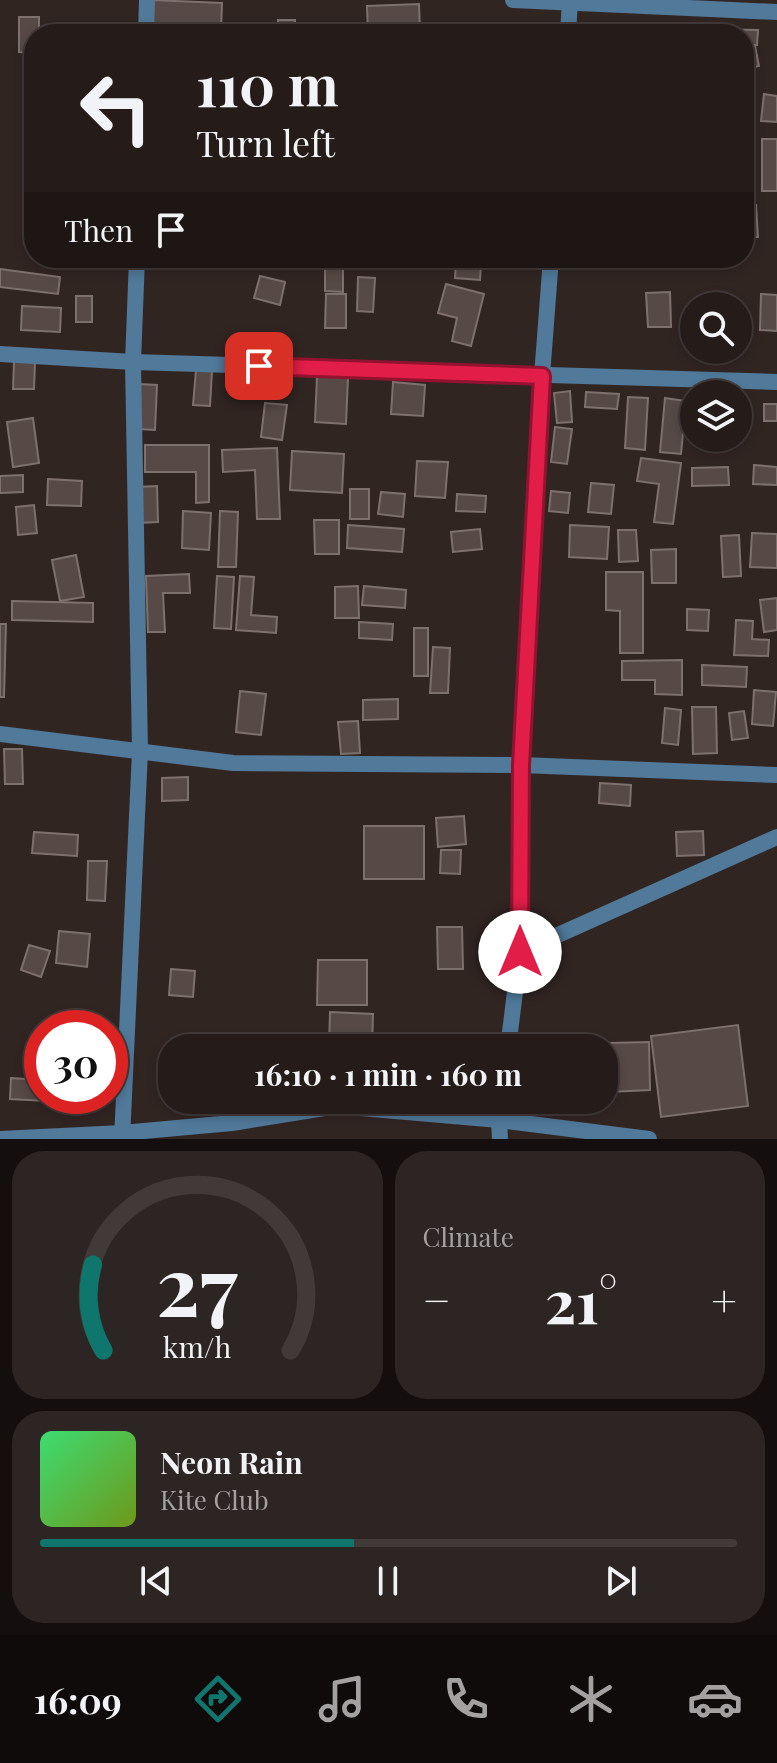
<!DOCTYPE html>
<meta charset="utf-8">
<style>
:root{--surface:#251c1a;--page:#2d2523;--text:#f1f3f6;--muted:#a3a1a2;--line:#423a39;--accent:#0f766e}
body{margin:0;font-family:"Playfair Display",serif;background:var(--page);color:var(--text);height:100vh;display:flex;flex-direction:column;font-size:30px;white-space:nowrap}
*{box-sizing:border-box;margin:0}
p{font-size:26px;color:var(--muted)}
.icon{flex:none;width:44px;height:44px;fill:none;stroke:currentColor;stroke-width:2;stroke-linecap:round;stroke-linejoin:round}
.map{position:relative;height:1139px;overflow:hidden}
.drawer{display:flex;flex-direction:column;gap:12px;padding:12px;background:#140f0e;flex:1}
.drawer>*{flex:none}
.top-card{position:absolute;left:24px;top:24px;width:730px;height:244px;border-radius:32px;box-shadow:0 4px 12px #0003,0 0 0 2px var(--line);background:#251c1a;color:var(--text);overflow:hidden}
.tools{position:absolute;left:680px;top:292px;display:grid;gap:16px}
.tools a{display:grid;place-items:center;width:72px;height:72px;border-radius:50%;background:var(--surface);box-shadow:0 4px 12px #0003,0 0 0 2px var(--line);font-size:40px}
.speed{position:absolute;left:24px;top:1010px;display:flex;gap:16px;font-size:40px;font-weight:700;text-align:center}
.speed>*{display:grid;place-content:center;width:104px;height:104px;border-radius:50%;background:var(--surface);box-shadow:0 4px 12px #0003,0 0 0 2px var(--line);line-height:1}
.speed .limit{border:12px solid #d22;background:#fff;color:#111}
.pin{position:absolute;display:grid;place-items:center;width:68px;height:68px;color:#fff;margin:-34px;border-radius:16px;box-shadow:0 4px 12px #0006}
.me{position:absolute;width:88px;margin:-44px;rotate:0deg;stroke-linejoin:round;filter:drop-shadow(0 0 6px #0008)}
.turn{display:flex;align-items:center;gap:28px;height:168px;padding:0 40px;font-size:36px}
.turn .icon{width:104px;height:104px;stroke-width:2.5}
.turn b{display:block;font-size:56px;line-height:68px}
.then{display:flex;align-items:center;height:76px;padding:0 40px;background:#0003;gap:16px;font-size:30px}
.big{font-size:60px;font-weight:700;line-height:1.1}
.drawer .card{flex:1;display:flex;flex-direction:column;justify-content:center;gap:12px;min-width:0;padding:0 28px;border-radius:32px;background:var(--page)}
.drawer .dial{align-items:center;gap:0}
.dial svg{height:208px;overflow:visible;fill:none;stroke:var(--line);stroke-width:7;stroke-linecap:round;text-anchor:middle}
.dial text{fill:var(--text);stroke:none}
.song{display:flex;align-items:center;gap:24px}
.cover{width:96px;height:96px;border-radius:12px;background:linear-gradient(135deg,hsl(140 70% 55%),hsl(80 70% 35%))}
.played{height:8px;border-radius:4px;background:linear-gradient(90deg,var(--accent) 45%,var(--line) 45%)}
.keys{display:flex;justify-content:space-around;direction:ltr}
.heat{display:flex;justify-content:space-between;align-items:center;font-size:44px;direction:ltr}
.drawer .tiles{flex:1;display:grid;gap:12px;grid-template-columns:1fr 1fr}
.card:last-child{grid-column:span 2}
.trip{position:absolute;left:158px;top:1034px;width:460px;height:80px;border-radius:32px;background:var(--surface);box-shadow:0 4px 12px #0003,0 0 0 2px var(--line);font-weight:700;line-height:80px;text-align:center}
.tabs{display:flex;height:128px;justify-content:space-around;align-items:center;background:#0f0b0a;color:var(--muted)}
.tabs .icon{width:56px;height:56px}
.tabs .current{color:var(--accent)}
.tabs b{font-size:36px;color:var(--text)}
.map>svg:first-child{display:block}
.building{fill:#564946;stroke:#7e706d;stroke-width:2}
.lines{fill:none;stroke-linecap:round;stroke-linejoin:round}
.street{stroke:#50799a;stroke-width:16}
.route-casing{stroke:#92132f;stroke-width:20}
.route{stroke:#e11d48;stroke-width:14}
</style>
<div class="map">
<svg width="777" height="1139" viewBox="0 0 777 1139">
<rect width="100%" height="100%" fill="#312522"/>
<!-- building -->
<g class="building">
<polygon points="152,0 222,3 221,30 251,32 251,34 151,34"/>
<polygon points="419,4 420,33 368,34 367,6"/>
<polygon points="19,17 39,17 39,34 34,34 34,53 19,52"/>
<rect x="278" y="20" width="17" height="14"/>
<rect x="608" y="23" width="15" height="11"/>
<rect x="633" y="25" width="59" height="9"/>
<polygon points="711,29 758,30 757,45 744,45 744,34 710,34"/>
<polygon points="755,46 759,66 744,69 744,48"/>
<polygon points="764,94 777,96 777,122 761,121"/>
<rect x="744" y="96" width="10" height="31"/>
<polygon points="34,131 34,187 29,187 28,132"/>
<rect x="762" y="139" width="15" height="52"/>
<polygon points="744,205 756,205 758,237 744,237"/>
<polygon points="346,258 395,258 394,269 345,264"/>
<polygon points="456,262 481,264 480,280 455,278"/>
<polygon points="325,265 343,265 343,292 325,291"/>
<polygon points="0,269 60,277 58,294 0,287"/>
<polygon points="260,276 285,282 280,305 254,298"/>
<polygon points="358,277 375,278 373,312 357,311"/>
<polygon points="446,284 484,294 471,346 452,341 457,318 438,313"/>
<polygon points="670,292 671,327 648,327 646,293"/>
<polygon points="326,294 346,294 346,328 325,328"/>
<polygon points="761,294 777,295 777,331 760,330"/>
<rect x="76" y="296" width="16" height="26"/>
<polygon points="22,306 61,308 60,332 21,330"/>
<polygon points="14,361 35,362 34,389 13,389"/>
<polygon points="252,369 282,371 282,391 251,389"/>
<polygon points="196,370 212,371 210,406 193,405"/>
<polygon points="317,376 348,378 346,424 315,422"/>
<polygon points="393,382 425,385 423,416 391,414"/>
<polygon points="139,384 157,385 155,430 138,429"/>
<polygon points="570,391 572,422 557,423 554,393"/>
<polygon points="586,392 619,394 617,409 585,407"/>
<polygon points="628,397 648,398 645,450 625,448"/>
<polygon points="665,398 686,401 681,454 660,452"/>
<polygon points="265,403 287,405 282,440 261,437"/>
<rect x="764" y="404" width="13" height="17"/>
<polygon points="33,418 39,463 13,467 7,422"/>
<polygon points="555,427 572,429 567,464 551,462"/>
<polygon points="145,445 209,445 209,502 196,503 196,472 145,472"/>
<polygon points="277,448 280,519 257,519 255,470 223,472 222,450"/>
<polygon points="292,451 344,454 342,493 290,490"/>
<polygon points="641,458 681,463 673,524 654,522 659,484 637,481"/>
<polygon points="417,461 448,462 445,498 415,496"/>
<polygon points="754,465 777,467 777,485 753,484"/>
<polygon points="728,467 729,485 692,486 692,468"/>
<polygon points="23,475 23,492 0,493 0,476"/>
<polygon points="48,479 82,481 81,506 47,505"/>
<polygon points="591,483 614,485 611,514 588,512"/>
<polygon points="157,486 158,522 137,523 135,487"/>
<rect x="350" y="489" width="19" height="30"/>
<polygon points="551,491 570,493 568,513 549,511"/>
<polygon points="381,492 405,494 403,517 378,514"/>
<polygon points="457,494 486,496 485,512 456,511"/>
<polygon points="34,505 37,533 18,535 16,507"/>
<polygon points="183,511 211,513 209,550 182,548"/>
<polygon points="220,511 238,512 236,567 218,567"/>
<polygon points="314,520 339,520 339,554 315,554"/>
<polygon points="348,525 404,529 402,552 347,548"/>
<polygon points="570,525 609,527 607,559 569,557"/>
<polygon points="480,529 482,549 453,552 451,532"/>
<polygon points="618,530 636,530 638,561 619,562"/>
<polygon points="752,533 777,534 777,568 750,567"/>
<polygon points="739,535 741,576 723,577 721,536"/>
<polygon points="676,549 676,583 652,583 651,550"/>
<polygon points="76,555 84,597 60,601 52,560"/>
<polygon points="606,572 643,572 643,653 620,653 620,611 606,610"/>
<polygon points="189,574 190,593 163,593 165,632 148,632 146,576"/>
<polygon points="217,576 234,577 231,629 214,628"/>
<polygon points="240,576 254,577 251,615 277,617 276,633 236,630"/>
<polygon points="358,586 359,618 335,618 335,587"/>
<polygon points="364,586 406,590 405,608 362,605"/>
<polygon points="777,598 777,630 764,632 760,600"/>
<polygon points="12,601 93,603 93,622 12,620"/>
<polygon points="687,609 709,610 708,631 687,630"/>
<polygon points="736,620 753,621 752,639 769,640 768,656 734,655"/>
<polygon points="359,622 393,624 392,640 359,638"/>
<polygon points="0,624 6,624 4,697 0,697"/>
<rect x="414" y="628" width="14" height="48"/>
<polygon points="433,647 450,648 448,693 430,693"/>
<polygon points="682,660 682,695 655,694 655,680 622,680 622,661"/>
<polygon points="702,665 747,667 746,687 702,685"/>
<polygon points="754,690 776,692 773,726 752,724"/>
<polygon points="240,691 266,694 261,735 236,732"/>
<polygon points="398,699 398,719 363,720 363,700"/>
<polygon points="692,707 716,707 717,753 693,754"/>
<polygon points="665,708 681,710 678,745 662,743"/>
<polygon points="744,711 748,738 732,740 729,713"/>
<polygon points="358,721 360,753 341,754 338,722"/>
<polygon points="4,749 22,749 23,784 5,784"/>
<polygon points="188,777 188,800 162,801 162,778"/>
<polygon points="600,783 631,785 630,806 599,803"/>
<polygon points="464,816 466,844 438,847 436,818"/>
<rect x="364" y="826" width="60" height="53"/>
<polygon points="703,831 704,855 677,856 676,832"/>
<polygon points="34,832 78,835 77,856 32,853"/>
<polygon points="441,850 461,850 460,874 440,873"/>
<polygon points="88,861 107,861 105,901 87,900"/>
<polygon points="437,927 462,927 463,969 438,969"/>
<polygon points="59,931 90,934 87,967 56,963"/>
<polygon points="29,945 50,951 41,977 21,970"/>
<polygon points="318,960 367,960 367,1005 317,1005"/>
<polygon points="171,969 195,971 193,997 169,995"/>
<polygon points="330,1012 373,1014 372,1048 329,1047"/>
<polygon points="738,1025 748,1106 661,1117 651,1036"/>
<polygon points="649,1042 650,1090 609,1092 607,1043"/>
<polygon points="11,1078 42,1080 42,1096 47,1096 46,1101 10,1099"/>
</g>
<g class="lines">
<!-- street -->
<g class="street">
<polyline points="513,0 777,12"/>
<polyline points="146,34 147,0"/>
<polyline points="568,34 570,0"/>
<polyline points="0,354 133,362 777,382"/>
<polyline points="0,734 233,763 521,765 777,775"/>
<polyline points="520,952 777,837"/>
<polyline points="508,1048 520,952 521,765 542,376 551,258"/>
<polyline points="0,1139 122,1133 232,1123 337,1106 499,1120 649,1139"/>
<polyline points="122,1139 140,751 133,362 137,258"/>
<polyline points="500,1139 499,1120 502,1100"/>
</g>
</g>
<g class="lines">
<defs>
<polyline id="route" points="259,366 542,376 521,765 520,952"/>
</defs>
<!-- route casing -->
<use href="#route" class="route-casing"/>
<!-- route -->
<use href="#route" class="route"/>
</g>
</svg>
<div class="tools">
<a><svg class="icon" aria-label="search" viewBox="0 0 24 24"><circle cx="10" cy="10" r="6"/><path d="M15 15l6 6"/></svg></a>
<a><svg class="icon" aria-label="layers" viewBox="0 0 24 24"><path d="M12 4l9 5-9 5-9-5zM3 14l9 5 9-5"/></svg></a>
</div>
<div class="speed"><div class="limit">30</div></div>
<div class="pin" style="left:259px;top:366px;background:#d93025"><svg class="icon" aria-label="arrive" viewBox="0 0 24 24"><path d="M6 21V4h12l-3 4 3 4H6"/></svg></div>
<svg class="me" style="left:520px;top:952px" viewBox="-20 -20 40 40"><circle r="19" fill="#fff"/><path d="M0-13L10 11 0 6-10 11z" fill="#e11d48"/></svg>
<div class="trip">16:10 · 1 min · 160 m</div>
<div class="top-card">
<div class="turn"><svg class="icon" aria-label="left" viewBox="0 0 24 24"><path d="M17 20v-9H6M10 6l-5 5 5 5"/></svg><div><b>110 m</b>Turn left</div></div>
<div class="then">Then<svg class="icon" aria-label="arrive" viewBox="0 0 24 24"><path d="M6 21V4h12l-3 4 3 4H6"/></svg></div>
</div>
</div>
<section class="drawer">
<div class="tiles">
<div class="card dial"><svg viewBox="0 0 100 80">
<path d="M14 69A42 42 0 1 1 86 69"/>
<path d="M14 69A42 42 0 0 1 10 36" stroke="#0f766e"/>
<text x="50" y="56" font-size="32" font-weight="700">27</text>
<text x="50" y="72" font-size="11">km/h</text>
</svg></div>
<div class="card"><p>Climate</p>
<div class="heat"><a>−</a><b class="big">21°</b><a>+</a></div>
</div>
<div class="card">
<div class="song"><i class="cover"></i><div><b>Neon Rain</b><p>Kite Club</p></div></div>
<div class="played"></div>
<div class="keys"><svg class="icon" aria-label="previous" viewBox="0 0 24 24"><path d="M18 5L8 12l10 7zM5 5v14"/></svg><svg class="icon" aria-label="pause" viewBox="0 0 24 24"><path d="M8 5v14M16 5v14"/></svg><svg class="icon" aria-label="next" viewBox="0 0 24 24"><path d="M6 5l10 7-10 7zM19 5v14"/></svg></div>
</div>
</div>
</section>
<nav class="tabs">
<b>16:09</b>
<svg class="icon current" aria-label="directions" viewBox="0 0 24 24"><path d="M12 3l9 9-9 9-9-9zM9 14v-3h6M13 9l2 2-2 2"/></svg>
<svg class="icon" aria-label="music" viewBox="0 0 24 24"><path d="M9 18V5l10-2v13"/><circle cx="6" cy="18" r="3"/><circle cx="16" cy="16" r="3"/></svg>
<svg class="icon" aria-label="phone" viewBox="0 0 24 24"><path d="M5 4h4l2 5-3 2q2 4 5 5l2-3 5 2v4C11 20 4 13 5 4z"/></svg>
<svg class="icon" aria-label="climate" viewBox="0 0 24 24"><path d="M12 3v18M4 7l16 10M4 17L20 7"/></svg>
<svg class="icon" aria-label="car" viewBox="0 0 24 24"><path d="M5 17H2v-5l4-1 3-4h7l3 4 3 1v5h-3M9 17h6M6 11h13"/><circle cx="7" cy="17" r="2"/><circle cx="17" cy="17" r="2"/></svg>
</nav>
